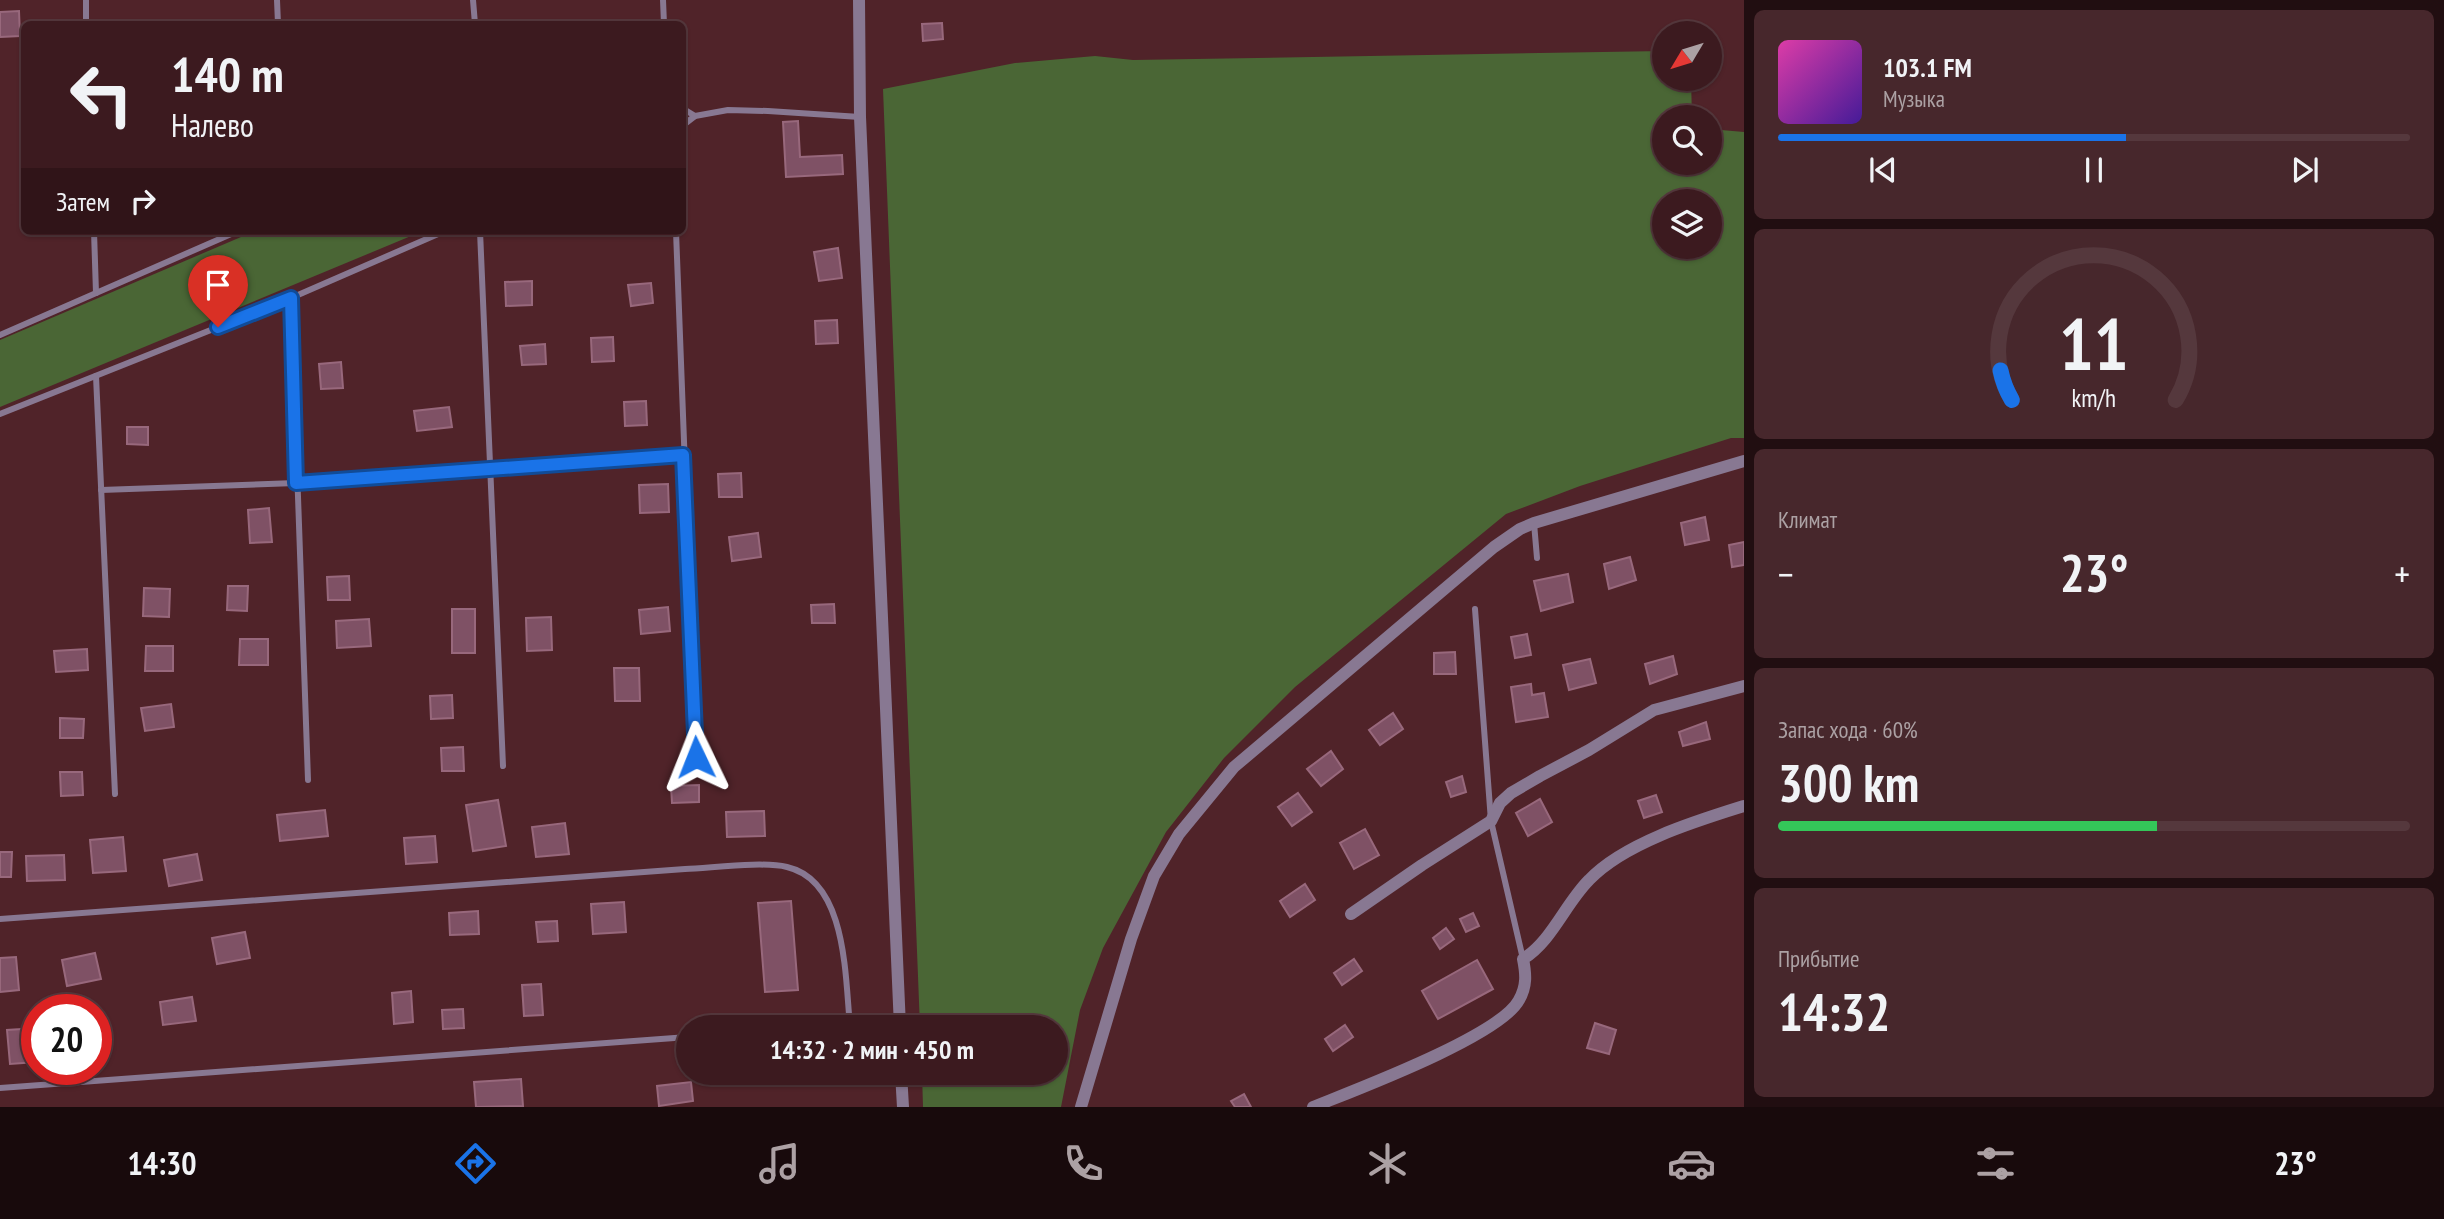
<!DOCTYPE html>
<html lang="ru">
<meta charset="utf-8">
<style>
:root{--surface:#3c1a1f;--page:#47272c;--text:#f1f3f6;--muted:#aca1a4;--line:#55383d;--accent:#1a73e8}
body{margin:0;font-family:"PT Sans Narrow",sans-serif;background:var(--page);color:var(--text);height:100vh;display:flex;flex-direction:column;font-size:26px;white-space:nowrap}
*{box-sizing:border-box;margin:0}
p{font-size:23px;color:var(--muted)}
.icon{flex:none;width:38px;height:38px;fill:none;stroke:currentColor;stroke-width:2;stroke-linecap:round;stroke-linejoin:round}
.map{position:relative;flex:1;overflow:hidden}
.panel{display:flex;flex-direction:column;gap:10px;padding:10px;background:#210e11;width:700px}
.panel>*{flex:none}
.guide{position:absolute;left:21px;top:21px;width:665px;height:214px;border-radius:10px;box-shadow:0 2px 5px #0004,0 0 0 2px var(--line);background:#3c1a1f;color:var(--text);overflow:hidden}
.needle{width:46px;rotate:232deg}
.fabs{position:absolute;left:1652px;top:21px;display:grid;gap:14px}
.fabs a{display:grid;place-items:center;width:70px;height:70px;border-radius:50%;background:var(--surface);box-shadow:0 2px 5px #0004,0 0 0 2px var(--line);font-size:35px}
.speed{position:absolute;left:21px;top:994px;display:flex;gap:14px;font-size:35px;font-weight:700;text-align:center}
.speed>*{display:grid;place-content:center;width:91px;height:91px;border-radius:50%;background:var(--surface);box-shadow:0 2px 5px #0004,0 0 0 2px var(--line);line-height:1}
.speed .limit{border:10px solid #d22;background:#fff;color:#111}
.pin{position:absolute;display:grid;place-items:center;width:60px;height:60px;color:#fff;margin:-72px -30px;border-radius:50% 50% 50% 0;rotate:-45deg;box-shadow:0 0 7px #0007}
.pin .icon{rotate:45deg}
.me{position:absolute;width:77px;margin:-38px;rotate:358deg;stroke-linejoin:round;filter:drop-shadow(0 0 5px #0008)}
.turn{display:flex;align-items:center;gap:24px;height:147px;padding:0 35px;font-size:32px}
.turn .icon{width:91px;height:91px;stroke-width:2.5}
.turn b{display:block;font-size:49px;line-height:60px}
.then{display:flex;align-items:center;height:66px;padding:0 35px;background:#0003;gap:14px;font-size:26px}
.big{font-size:52px;font-weight:700;line-height:1.1}
.panel .tile{flex:1;display:flex;flex-direction:column;justify-content:center;gap:10px;min-width:0;padding:0 24px;border-radius:10px;background:var(--page)}
.panel .dial{align-items:center;gap:0}
.dial svg{height:182px;overflow:visible;fill:none;stroke:var(--line);stroke-width:7;stroke-linecap:round;text-anchor:middle}
.dial text{fill:var(--text);stroke:none}
.song{display:flex;align-items:center;gap:21px}
.cover{width:84px;height:84px;border-radius:10px;background:linear-gradient(135deg,hsl(320 70% 55%),hsl(260 70% 35%))}
.played{height:7px;border-radius:4px;background:linear-gradient(90deg,var(--accent) 55%,var(--line) 55%)}
.keys{display:flex;justify-content:space-around;direction:ltr}
.heat{display:flex;justify-content:space-between;align-items:center;font-size:38px;direction:ltr}
.charge{height:10px;border-radius:5px;background:linear-gradient(90deg,#34c759 60%,var(--line) 0)}
.trip{position:absolute;left:676px;top:1015px;width:392px;height:70px;border-radius:35px;background:var(--surface);box-shadow:0 2px 5px #0004,0 0 0 2px var(--line);font-weight:700;line-height:70px;text-align:center}
.tabs{display:flex;height:112px;justify-content:space-around;align-items:center;background:#180a0c;color:var(--muted)}
.tabs .icon{width:49px;height:49px}
.tabs .selected{color:var(--accent)}
.tabs b{font-size:32px;color:var(--text)}
main{display:flex;flex:1;min-height:0}
.map>svg:first-child{display:block}
.green{fill:#4a6635;fill-rule:evenodd}
.building{fill:#7f5165;stroke:#98687c;stroke-width:2}
.lines{fill:none;stroke-linecap:round;stroke-linejoin:round}
.service{stroke:#887892;stroke-width:6}
.minor{stroke:#887892;stroke-width:12}
.route-casing{stroke:#114b97;stroke-width:18}
.route{stroke:#1a73e8;stroke-width:12}
</style>
<main>
<div class="map">
<svg width="1744" height="1107" viewBox="0 0 1744 1107">
<rect width="100%" height="100%" fill="#502329"/>
<!-- green -->
<g class="green">
<path d="M1664,51v28h27l1,38h-28v46h46v-34l34,3v306h-13l-151,48 -74,28 -211,173 -71,71 -58,74 -63,116 -23,62 -19,97h-138l-1,-34h133v-46h-135l-37,-938 132,-26 80,-7 38,4zM1664,201h46v46h-46z"/>
<polygon points="255,231 423,231 0,407 0,340"/>
</g>
<!-- building -->
<g class="building">
<polygon points="19,11 20,36 0,37 0,12"/>
<polygon points="942,23 943,39 923,41 922,24"/>
<polygon points="798,121 800,157 842,155 843,174 786,177 783,122"/>
<polygon points="838,248 842,278 819,281 814,252"/>
<polygon points="532,281 532,305 506,306 505,282"/>
<polygon points="651,283 653,303 631,306 628,285"/>
<polygon points="837,320 838,343 816,344 815,321"/>
<polygon points="613,337 614,361 592,362 591,338"/>
<polygon points="545,344 546,364 522,365 520,346"/>
<polygon points="341,362 343,388 321,389 319,364"/>
<polygon points="646,401 647,425 625,426 624,402"/>
<polygon points="449,407 452,427 417,431 414,411"/>
<polygon points="127,427 148,427 148,445 127,444"/>
<polygon points="741,473 742,497 719,497 718,474"/>
<polygon points="668,484 669,512 640,513 639,485"/>
<polygon points="269,508 272,542 250,543 248,510"/>
<polygon points="1705,517 1709,540 1685,545 1681,523"/>
<polygon points="758,533 761,557 732,561 729,537"/>
<polygon points="1744,542 1744,565 1732,567 1729,545"/>
<polygon points="1630,557 1636,580 1609,589 1604,564"/>
<polygon points="1568,574 1573,602 1541,611 1534,581"/>
<polygon points="349,576 350,600 328,600 327,577"/>
<polygon points="228,586 248,586 247,611 227,610"/>
<polygon points="144,588 170,589 169,617 143,616"/>
<polygon points="834,604 835,623 812,623 811,605"/>
<polygon points="668,607 670,631 641,634 639,610"/>
<rect x="452" y="609" width="23" height="44"/>
<polygon points="551,617 552,650 527,651 526,618"/>
<polygon points="369,619 371,646 337,648 336,621"/>
<polygon points="1527,634 1531,655 1515,658 1511,637"/>
<polygon points="240,639 268,639 268,665 239,665"/>
<polygon points="146,646 173,646 173,671 145,671"/>
<polygon points="87,649 88,670 56,672 54,651"/>
<polygon points="1455,652 1456,674 1434,674 1434,653"/>
<polygon points="1673,656 1677,674 1650,684 1645,664"/>
<polygon points="1590,659 1596,683 1569,690 1563,665"/>
<polygon points="614,668 639,668 640,701 615,701"/>
<polygon points="1531,684 1532,695 1544,693 1548,717 1516,722 1511,687"/>
<polygon points="452,695 453,718 431,719 430,696"/>
<polygon points="171,704 174,727 145,731 141,708"/>
<polygon points="1393,713 1403,729 1380,745 1369,730"/>
<polygon points="60,718 84,719 83,738 60,738"/>
<polygon points="1706,722 1710,739 1683,746 1679,732"/>
<polygon points="463,747 464,771 442,771 441,748"/>
<polygon points="1331,751 1343,769 1321,786 1307,769"/>
<polygon points="60,772 82,772 83,795 61,796"/>
<polygon points="1462,776 1466,792 1451,797 1446,782"/>
<polygon points="699,785 699,802 672,803 671,786"/>
<polygon points="1298,793 1312,812 1292,826 1278,807"/>
<polygon points="1656,795 1662,812 1644,818 1638,801"/>
<polygon points="1540,799 1552,822 1528,836 1516,813"/>
<polygon points="498,800 506,846 473,851 466,805"/>
<polygon points="325,810 328,836 280,841 277,815"/>
<polygon points="764,811 765,836 727,837 726,812"/>
<polygon points="565,823 569,854 536,857 532,827"/>
<polygon points="1365,829 1379,855 1354,869 1340,843"/>
<polygon points="435,836 437,862 406,864 404,838"/>
<polygon points="123,837 126,871 93,873 90,840"/>
<polygon points="0,852 12,852 11,877 0,877"/>
<polygon points="197,854 202,880 169,886 164,860"/>
<polygon points="64,855 65,880 27,881 26,856"/>
<polygon points="1305,884 1315,900 1290,917 1280,901"/>
<polygon points="791,901 798,990 765,992 758,903"/>
<polygon points="624,902 626,932 593,934 591,904"/>
<polygon points="478,911 479,934 450,935 449,913"/>
<polygon points="1473,913 1479,926 1466,932 1460,919"/>
<polygon points="557,921 558,941 538,942 536,922"/>
<polygon points="1446,928 1454,939 1440,949 1433,938"/>
<polygon points="245,932 250,958 217,964 212,938"/>
<polygon points="95,953 101,979 67,986 62,960"/>
<polygon points="16,957 19,990 0,992 0,958"/>
<polygon points="1354,959 1362,971 1342,985 1334,973"/>
<polygon points="1477,960 1493,989 1438,1019 1422,991"/>
<polygon points="541,984 543,1015 524,1016 522,985"/>
<polygon points="411,991 413,1022 394,1024 392,993"/>
<polygon points="192,997 196,1021 163,1025 160,1002"/>
<polygon points="463,1009 464,1028 443,1029 442,1010"/>
<polygon points="1595,1023 1616,1030 1609,1054 1587,1048"/>
<polygon points="1345,1025 1353,1037 1333,1051 1325,1039"/>
<polygon points="37,1028 37,1062 10,1064 7,1030"/>
<polygon points="521,1079 523,1106 476,1107 474,1082"/>
<polygon points="691,1082 693,1101 659,1106 657,1086"/>
<polygon points="1244,1094 1251,1107 1235,1107 1231,1101"/>
</g>
<g class="lines">
<!-- service -->
<g class="service">
<polyline points="86,0 86,24"/>
<polyline points="277,0 278,24"/>
<polyline points="473,0 475,24"/>
<polyline points="663,0 664,24"/>
<polyline points="682,108 695,116"/>
<polyline points="682,126 695,116 728,110 768,111 860,117"/>
<polyline points="94,231 96,293"/>
<polyline points="480,231 503,766"/>
<polyline points="676,231 696,757"/>
<polyline points="291,298 308,780"/>
<polyline points="0,335 238,231"/>
<polyline points="96,376 115,794"/>
<polyline points="0,414 291,298 445,231"/>
<polyline points="101,490 296,483 683,455"/>
<polyline points="1534,523 1537,558"/>
<polyline points="1475,609 1491,821 1523,959"/>
<path d="M0,919l685,-50c27,-1 77,-8 102,-2 60,14 58,109 63,159"/>
<polyline points="828,1027 900,1022"/>
<polyline points="0,1088 688,1037"/>
</g>
<!-- minor -->
<g class="minor">
<polyline points="859,0 860,117 900,1027"/>
<polyline points="1351,914 1422,865 1491,821 1500,803 1511,793 1540,776 1589,750 1654,710 1744,686"/>
<polyline points="901,1073 903,1107"/>
<polyline points="1081,1107 1131,939 1154,876 1179,834 1234,767 1494,547 1520,529 1534,523 1744,461"/>
<path d="M1313,1107c42,-17 187,-71 206,-107 8,-14 7,-26 4,-41 29,-18 42,-55 66,-79 35,-37 107,-59 155,-74"/>
</g>
</g>
<g class="lines">
<defs>
<polyline id="route" points="218,327 291,298 296,483 683,455 696,757"/>
</defs>
<!-- route casing -->
<use href="#route" class="route-casing"/>
<!-- route -->
<use href="#route" class="route"/>
</g>
</svg>
<div class="fabs">
<a><svg class="needle" viewBox="-14 -14 28 28"><path d="M0-13l5 13h-10z" fill="#e53935"/><path d="M0 13l5-13h-10z" fill="#aca1a4"/></svg></a>
<a><svg class="icon" aria-label="search" viewBox="0 0 24 24"><circle cx="10" cy="10" r="6"/><path d="M15 15l6 6"/></svg></a>
<a><svg class="icon" aria-label="layers" viewBox="0 0 24 24"><path d="M12 4l9 5-9 5-9-5zM3 14l9 5 9-5"/></svg></a>
</div>
<div class="speed"><div class="limit">20</div></div>
<div class="pin" style="left:218px;top:327px;background:#d93025"><svg class="icon" aria-label="arrive" viewBox="0 0 24 24"><path d="M6 21V4h12l-3 4 3 4H6"/></svg></div>
<svg class="me" style="left:696px;top:757px" viewBox="-20 -20 40 40"><path d="M0-17L14 15 0 8-14 15z" fill="#1a73e8" stroke="#fff" stroke-width="4"/></svg>
<div class="trip">14:32 · 2 мин · 450 m</div>
<div class="guide">
<div class="turn"><svg class="icon" aria-label="left" viewBox="0 0 24 24"><path d="M17 20v-9H6M10 6l-5 5 5 5"/></svg><div><b>140 m</b>Налево</div></div>
<div class="then">Затем<svg class="icon" aria-label="right" viewBox="0 0 24 24"><path d="M7 20v-9h11M14 6l5 5-5 5"/></svg></div>
</div>
</div>
<section class="panel">
<div class="tile">
<div class="song"><i class="cover"></i><div><b>103.1 FM</b><p>Музыка</p></div></div>
<div class="played"></div>
<div class="keys"><svg class="icon" aria-label="previous" viewBox="0 0 24 24"><path d="M18 5L8 12l10 7zM5 5v14"/></svg><svg class="icon" aria-label="pause" viewBox="0 0 24 24"><path d="M8 5v14M16 5v14"/></svg><svg class="icon" aria-label="next" viewBox="0 0 24 24"><path d="M6 5l10 7-10 7zM19 5v14"/></svg></div>
</div>
<div class="tile dial"><svg viewBox="0 0 100 80">
<path d="M14 69A42 42 0 1 1 86 69"/>
<path d="M14 69A42 42 0 0 1 9 56" stroke="#1a73e8"/>
<text x="50" y="56" font-size="32" font-weight="700">11</text>
<text x="50" y="72" font-size="11">km/h</text>
</svg></div>
<div class="tile"><p>Климат</p>
<div class="heat"><a>−</a><b class="big">23°</b><a>+</a></div>
</div>
<div class="tile"><p>Запас хода · 60%</p><b class="big">300 km</b><div class="charge"></div></div>
<div class="tile"><p>Прибытие</p><b class="big">14:32</b></div>
</section>
</main>
<nav class="tabs">
<b>14:30</b>
<svg class="icon selected" aria-label="directions" viewBox="0 0 24 24"><path d="M12 3l9 9-9 9-9-9zM9 14v-3h6M13 9l2 2-2 2"/></svg>
<svg class="icon" aria-label="music" viewBox="0 0 24 24"><path d="M9 18V5l10-2v13"/><circle cx="6" cy="18" r="3"/><circle cx="16" cy="16" r="3"/></svg>
<svg class="icon" aria-label="phone" viewBox="0 0 24 24"><path d="M5 4h4l2 5-3 2q2 4 5 5l2-3 5 2v4C11 20 4 13 5 4z"/></svg>
<svg class="icon" aria-label="climate" viewBox="0 0 24 24"><path d="M12 3v18M4 7l16 10M4 17L20 7"/></svg>
<svg class="icon" aria-label="car" viewBox="0 0 24 24"><path d="M5 17H2v-5l4-1 3-4h7l3 4 3 1v5h-3M9 17h6M6 11h13"/><circle cx="7" cy="17" r="2"/><circle cx="17" cy="17" r="2"/></svg>
<svg class="icon" aria-label="filters" viewBox="0 0 24 24"><path d="M4 7h16M4 17h16"/><circle cx="9" cy="7" r="2"/><circle cx="15" cy="17" r="2"/></svg>
<b>23°</b>
</nav>
